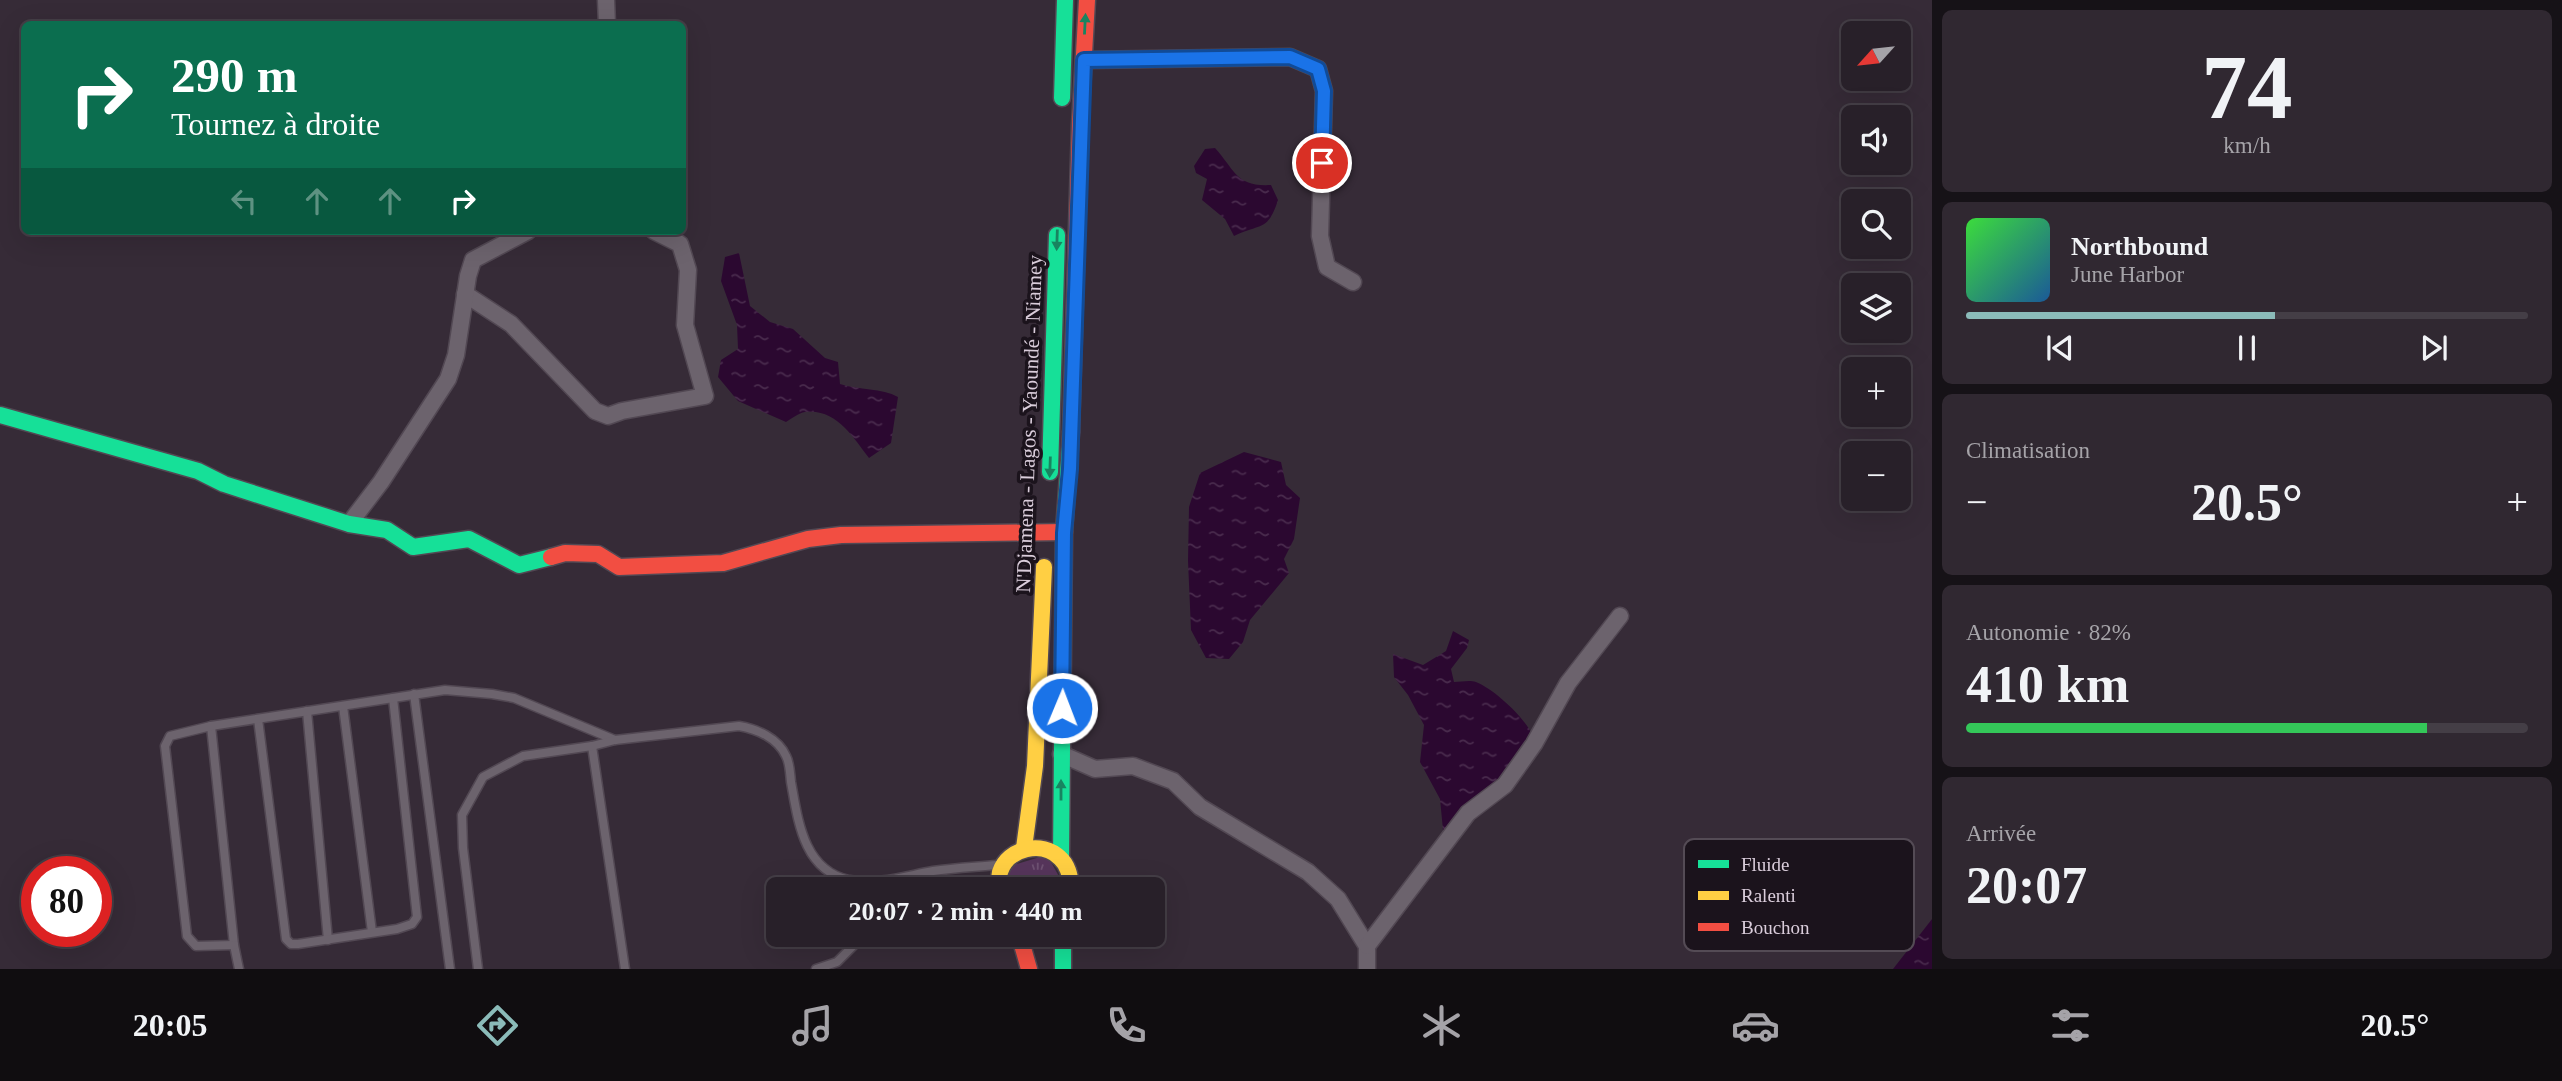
<!DOCTYPE html>
<html lang="fr">
<meta charset="utf-8">
<style>
:root{--surface:#282029;--page:#302831;--text:#f1f3f6;--muted:#a5a3a8;--line:#443e46;--accent:#8bbbb9}
body{margin:0;font-family:"Times New Roman",serif;background:var(--page);color:var(--text);height:100vh;display:flex;flex-direction:column;font-size:26px;white-space:nowrap}
*{box-sizing:border-box;margin:0}
p{font-size:23px;color:var(--muted)}
.icon{flex:none;width:38px;height:38px;fill:none;stroke:currentColor;stroke-width:2;stroke-linecap:round;stroke-linejoin:round}
.map{position:relative;flex:1;overflow:hidden}
.side{display:flex;flex-direction:column;gap:10px;padding:10px;background:#161217;width:630px}
.side>*{flex:none}
.top-card{position:absolute;left:21px;top:21px;width:665px;height:214px;border-radius:10px;box-shadow:0 7px 28px #0002,0 0 0 2px var(--line);background:#0b6e4f;color:#fff;overflow:hidden}
.needle{width:46px;rotate:243deg}
.buttons{position:absolute;left:1841px;top:21px;display:grid;gap:14px}
.buttons a{display:grid;place-items:center;width:70px;height:70px;border-radius:10px;background:var(--surface);box-shadow:0 7px 28px #0002,0 0 0 2px var(--line);font-size:35px}
.speed{position:absolute;left:21px;top:856px;display:flex;gap:14px;font-size:35px;font-weight:700;text-align:center}
.speed>*{display:grid;place-content:center;width:91px;height:91px;border-radius:50%;background:var(--surface);box-shadow:0 7px 28px #0002,0 0 0 2px var(--line);line-height:1}
.speed .limit{border:10px solid #d22;background:#fff;color:#111}
.pin{position:absolute;display:grid;place-items:center;width:60px;height:60px;color:#fff;margin:-30px;border:4px solid #fff;border-radius:50%;box-shadow:0 2px 7px #0007}
.me{position:absolute;width:77px;margin:-38px;rotate:1deg;stroke-linejoin:round;filter:drop-shadow(0 0 5px #0008)}
.turn{display:flex;align-items:center;gap:24px;height:147px;padding:0 35px;font-size:32px}
.turn .icon{width:91px;height:91px;stroke-width:2.5}
.turn b{display:block;font-size:49px;line-height:60px}
.lanes{display:flex;align-items:center;height:66px;padding:0 35px;background:#0003;justify-content:center;gap:35px;direction:ltr}
.lanes .off{opacity:.35}
.big{font-size:52px;font-weight:700;line-height:1.1}
.side .widget{flex:1;display:flex;flex-direction:column;justify-content:center;gap:10px;min-width:0;padding:0 24px;border-radius:10px;background:var(--page)}
.side .dial{align-items:center;gap:0}
.dial b{font-size:91px;line-height:1}
.song{display:flex;align-items:center;gap:21px}
.cover{width:84px;height:84px;border-radius:10px;background:linear-gradient(135deg,hsl(120 70% 55%),hsl(210 70% 35%))}
.played{height:7px;border-radius:4px;background:linear-gradient(90deg,var(--accent) 55%,var(--line) 55%)}
.keys{display:flex;justify-content:space-around;direction:ltr}
.heat{display:flex;justify-content:space-between;align-items:center;font-size:38px;direction:ltr}
.charge{height:10px;border-radius:5px;background:linear-gradient(90deg,#34c759 82%,var(--line) 0)}
.trip{position:absolute;left:766px;top:877px;width:399px;height:70px;border-radius:10px;background:var(--surface);box-shadow:0 7px 28px #0002,0 0 0 2px var(--line);font-weight:700;line-height:70px;text-align:center}
.dock{display:flex;height:112px;justify-content:space-around;align-items:center;background:#100d10;color:var(--muted)}
.dock .icon{width:49px;height:49px}
.dock .on{color:var(--accent)}
.dock b{font-size:32px;color:var(--text)}
main{display:flex;flex:1;min-height:0}
.map>svg:first-child{display:block}
.grass{fill:url(#grass-tufts)}
.water{fill:url(#water-ripples)}
.lines{fill:none;stroke-linecap:round;stroke-linejoin:round}
.lane-casing{stroke:#524853;stroke-width:11}
.street-casing{stroke:#524853;stroke-width:19}
.fast-casing{stroke:#524853;stroke-width:19}
.slow-casing{stroke:#524853;stroke-width:19}
.jam-casing{stroke:#524853;stroke-width:19}
.lane{stroke:#6c636d;stroke-width:8}
.street{stroke:#6c636d;stroke-width:16}
.fast{stroke:#16e098;stroke-width:16}
.slow{stroke:#ffcf43;stroke-width:16}
.jam{stroke:#f24e42;stroke-width:16}
.oneway{fill:#188460}
.route-casing{stroke:#114b97;stroke-width:18}
.route{stroke:#1a73e8;stroke-width:12}
.labels{text-anchor:middle;stroke-width:7;stroke-linejoin:round;paint-order:stroke}
.street-label{font-size:21px;fill:#dacddb;stroke:#1b131c}
.key{fill:#1b131c;stroke:#544b55;stroke-width:2}
.key-label{font-size:19px;fill:#dacddb}
</style>
<main>
<div class="map">
<svg width="1932" height="969" viewBox="0 0 1932 969">
<defs>
<pattern id="grass-tufts" width="24" height="20" patternUnits="userSpaceOnUse" patternTransform="scale(1.75)"><rect width="24" height="20" fill="#56355b"/><path d="M3 7l-1-3M5 7V3M7 7l1-3M15 17l-1-3M17 17v-4M19 17l1-3" fill="none" stroke="#6e5172"/></pattern>
<pattern id="water-ripples" width="26" height="14" patternUnits="userSpaceOnUse" patternTransform="scale(1.75)"><rect width="26" height="14" fill="#2b0830"/><path d="M2 4q2-2 4 0t4 0M15 11q2-2 4 0t4 0" fill="none" stroke="#492b4d"/></pattern>
</defs>
<rect width="100%" height="100%" fill="#362b37"/>
<!-- grass -->
<polygon class="grass" points="1047,855 1066,889 1005,889 1010,866"/>
<!-- water -->
<g class="water">
<path d="M1215,148c20,22 21,39 56,37l7,15c-10,32 -18,23 -44,36l-9,-17 -23,-19 5,-21 -11,-6 -2,-7 11,-17z"/>
<path d="M739,253l11,53 20,16 23,7 32,29 13,4 2,22c19,6 42,4 58,13l-7,46 -22,15c-16,-21 -33,-50 -64,-46 -6,1 -14,7 -19,10l-48,-21 -20,-24 3,-17 17,-11 -1,-24 -16,-44 4,-24z"/>
<polygon points="1244,452 1281,462 1286,485 1300,498 1294,539 1284,559 1289,573 1250,620 1243,642 1229,659 1206,658 1191,630 1188,561 1189,507 1200,473"/>
<path d="M1453,631l16,9 -2,8 -16,21 3,13c6,0 16,-2 22,0 18,7 48,35 56,52l-27,40 -56,57 -6,-1 -3,-31 -20,-37 4,-37 -16,-30 -14,-18 -1,-23 30,11 23,-14z"/>
<polygon points="1932,919 1932,969 1893,969"/>
</g>
<g class="lines">
<defs>
<g id="lane">
<polyline points="414,694 450,969"/>
<polyline points="343,706 372,932"/>
<polyline points="307,711 328,940"/>
<polyline points="258,719 286,939 291,944 298,944 397,929 412,924 417,917 393,698"/>
<polyline points="211,726 234,945 239,969"/>
<polyline points="592,746 625,969"/>
<polyline points="234,945 196,946 187,936 165,746 170,736 211,726 445,690 492,694 514,698 615,740"/>
<path d="M478,969l-15,-121 -1,-33 21,-38 40,-21 69,-10 23,-6 124,-14c18,3 39,12 47,30 4,7 4,18 5,26 7,38 12,88 58,98 29,5 56,-4 84,-9 21,-3 43,-4 64,-6"/>
<polyline points="816,969 837,962 865,934"/>
</g>
<g id="street">
<polyline points="606,0 607,24"/>
<polyline points="1084,60 1290,57 1318,69 1324,91 1320,236 1327,267 1353,282"/>
<polyline points="465,294 511,324 595,411 608,416 622,411 705,396 685,325 688,270 680,244 654,231"/>
<polyline points="349,524 381,482 448,379 456,355 468,276 473,260 528,231"/>
<polyline points="1061,754 1095,769 1133,766 1173,781 1200,807 1308,872 1338,899 1367,946 1367,969"/>
<polyline points="1367,946 1468,813 1505,785 1534,744 1568,683 1620,616"/>
</g>
<g id="fast">
<polyline points="1062,98 1065,0"/>
<polyline points="0,415 198,471 224,484 349,524 387,530 413,547 469,539 519,565 551,557"/>
<polyline points="1050,472 1057,235"/>
<polyline points="1061,858 1064,532 1071,432"/>
<polyline points="1063,934 1063,969"/>
</g>
<g id="slow">
<polyline points="1024,848 1035,766 1044,567"/>
<path d="M998,889c1,-5 1,-12 2,-17 8,-24 42,-32 60,-14 9,8 10,20 12,31"/>
</g>
<g id="jam">
<polyline points="1071,432 1080,126 1087,0"/>
<polyline points="551,557 565,553 598,554 619,567 723,563 808,539 841,535 1064,532"/>
<polyline points="1019,934 1029,969"/>
</g>
</defs>
<!-- lane casing -->
<use href="#lane" class="lane-casing"/>
<!-- street casing -->
<use href="#street" class="street-casing"/>
<!-- fast casing -->
<use href="#fast" class="fast-casing"/>
<!-- slow casing -->
<use href="#slow" class="slow-casing"/>
<!-- jam casing -->
<use href="#jam" class="jam-casing"/>
<!-- lane -->
<use href="#lane" class="lane"/>
<!-- street -->
<use href="#street" class="street"/>
<!-- fast -->
<use href="#fast" class="fast"/>
<!-- slow -->
<use href="#slow" class="slow"/>
<!-- jam -->
<use href="#jam" class="jam"/>
</g>
<!-- one-way arrows -->
<defs><path id="oneway-solid" d="M-6-.8H1V-3.2L6.5 0L1 3.2V.8H-6Z" transform="scale(1.75)"/></defs>
<g class="oneway">
<use href="#oneway-solid" transform="translate(1085 24) rotate(-87)"/>
<use href="#oneway-solid" transform="translate(1057 240) rotate(92)"/>
<use href="#oneway-solid" transform="translate(1050 467) rotate(92)"/>
<use href="#oneway-solid" transform="translate(1061 790) rotate(-90)"/>
</g>
<g class="lines">
<defs>
<polyline id="route" points="1062,708 1064,533 1070,469 1084,60 1290,57 1318,69 1324,91 1322,163"/>
</defs>
<!-- route casing -->
<use href="#route" class="route-casing"/>
<!-- route -->
<use href="#route" class="route"/>
</g>
<g class="labels">
<!-- street labels -->
<g class="street-label">
<text transform="translate(1029 424) rotate(-88)" y="7">N'Djamena - Lagos - Yaoundé - Niamey</text>
</g>
</g>
<!-- legend -->
<rect x="1684" y="839" width="230" height="112" rx="10" class="key"/>
<rect x="1698" y="860" width="31" height="8" fill="#16e098"/>
<rect x="1698" y="891" width="31" height="9" fill="#ffcf43"/>
<rect x="1698" y="923" width="31" height="8" fill="#f24e42"/>
<g class="key-label">
<text x="1741" y="871">Fluide</text>
<text x="1741" y="902">Ralenti</text>
<text x="1741" y="934">Bouchon</text>
</g>
</svg>
<div class="buttons">
<a><svg class="needle" viewBox="-14 -14 28 28"><path d="M0-13l5 13h-10z" fill="#e53935"/><path d="M0 13l5-13h-10z" fill="#a5a3a8"/></svg></a>
<a><svg class="icon" aria-label="sound" viewBox="0 0 24 24"><path d="M4 9h4l5-4v14l-5-4H4zM17 9q2 3 0 6"/></svg></a>
<a><svg class="icon" aria-label="search" viewBox="0 0 24 24"><circle cx="10" cy="10" r="6"/><path d="M15 15l6 6"/></svg></a>
<a><svg class="icon" aria-label="layers" viewBox="0 0 24 24"><path d="M12 4l9 5-9 5-9-5zM3 14l9 5 9-5"/></svg></a>
<a>+</a>
<a>−</a>
</div>
<div class="speed"><div class="limit">80</div></div>
<div class="pin" style="left:1322px;top:163px;background:#d93025"><svg class="icon" aria-label="arrive" viewBox="0 0 24 24"><path d="M6 21V4h12l-3 4 3 4H6"/></svg></div>
<svg class="me" style="left:1062px;top:708px" viewBox="-20 -20 40 40"><circle r="17" fill="#1a73e8" stroke="#fff" stroke-width="3"/><path d="M0-11L8 9 0 5-8 9z" fill="#fff"/></svg>
<div class="trip">20:07 · 2 min · 440 m</div>
<div class="top-card">
<div class="turn"><svg class="icon" aria-label="right" viewBox="0 0 24 24"><path d="M7 20v-9h11M14 6l5 5-5 5"/></svg><div><b>290 m</b>Tournez à droite</div></div>
<div class="lanes"><svg class="icon off" aria-label="left" viewBox="0 0 24 24"><path d="M17 20v-9H6M10 6l-5 5 5 5"/></svg><svg class="icon off" aria-label="ahead" viewBox="0 0 24 24"><path d="M12 20V5M6 11l6-6 6 6"/></svg><svg class="icon off" aria-label="ahead" viewBox="0 0 24 24"><path d="M12 20V5M6 11l6-6 6 6"/></svg><svg class="icon" aria-label="right" viewBox="0 0 24 24"><path d="M7 20v-9h11M14 6l5 5-5 5"/></svg></div>
</div>
</div>
<section class="side">
<div class="widget dial"><b>74</b><p>km/h</p></div>
<div class="widget">
<div class="song"><i class="cover"></i><div><b>Northbound</b><p>June Harbor</p></div></div>
<div class="played"></div>
<div class="keys"><svg class="icon" aria-label="previous" viewBox="0 0 24 24"><path d="M18 5L8 12l10 7zM5 5v14"/></svg><svg class="icon" aria-label="pause" viewBox="0 0 24 24"><path d="M8 5v14M16 5v14"/></svg><svg class="icon" aria-label="next" viewBox="0 0 24 24"><path d="M6 5l10 7-10 7zM19 5v14"/></svg></div>
</div>
<div class="widget"><p>Climatisation</p>
<div class="heat"><a>−</a><b class="big">20.5°</b><a>+</a></div>
</div>
<div class="widget"><p>Autonomie · 82%</p><b class="big">410 km</b><div class="charge"></div></div>
<div class="widget"><p>Arrivée</p><b class="big">20:07</b></div>
</section>
</main>
<nav class="dock">
<b>20:05</b>
<svg class="icon on" aria-label="directions" viewBox="0 0 24 24"><path d="M12 3l9 9-9 9-9-9zM9 14v-3h6M13 9l2 2-2 2"/></svg>
<svg class="icon" aria-label="music" viewBox="0 0 24 24"><path d="M9 18V5l10-2v13"/><circle cx="6" cy="18" r="3"/><circle cx="16" cy="16" r="3"/></svg>
<svg class="icon" aria-label="phone" viewBox="0 0 24 24"><path d="M5 4h4l2 5-3 2q2 4 5 5l2-3 5 2v4C11 20 4 13 5 4z"/></svg>
<svg class="icon" aria-label="climate" viewBox="0 0 24 24"><path d="M12 3v18M4 7l16 10M4 17L20 7"/></svg>
<svg class="icon" aria-label="car" viewBox="0 0 24 24"><path d="M5 17H2v-5l4-1 3-4h7l3 4 3 1v5h-3M9 17h6M6 11h13"/><circle cx="7" cy="17" r="2"/><circle cx="17" cy="17" r="2"/></svg>
<svg class="icon" aria-label="filters" viewBox="0 0 24 24"><path d="M4 7h16M4 17h16"/><circle cx="9" cy="7" r="2"/><circle cx="15" cy="17" r="2"/></svg>
<b>20.5°</b>
</nav>
